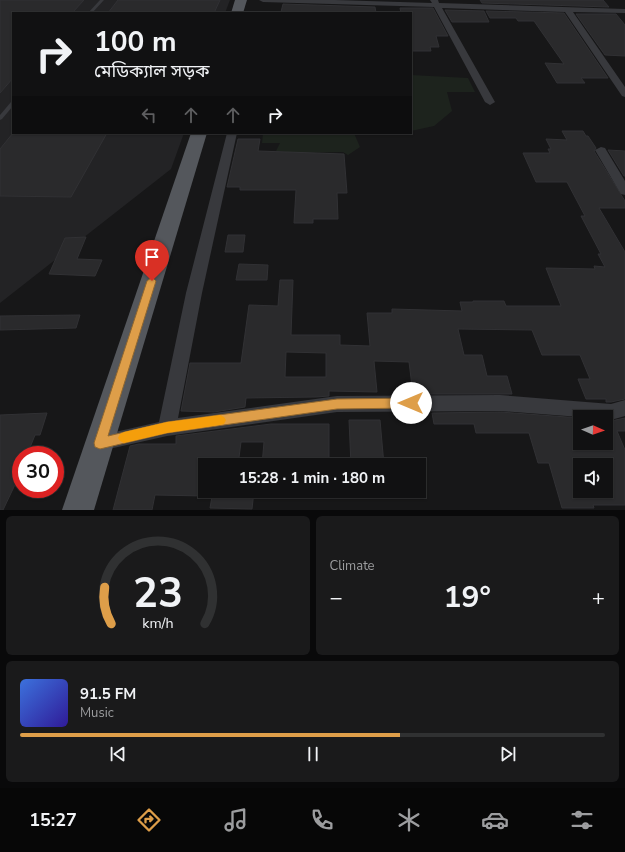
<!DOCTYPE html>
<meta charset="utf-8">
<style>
:root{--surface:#111112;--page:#1a1a1b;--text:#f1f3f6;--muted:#9c9d9f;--line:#303132;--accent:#de9e49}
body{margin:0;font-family:"Nunito Sans","Noto Sans Bengali",sans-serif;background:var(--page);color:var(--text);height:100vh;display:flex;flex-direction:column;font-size:15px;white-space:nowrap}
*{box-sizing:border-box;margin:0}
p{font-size:13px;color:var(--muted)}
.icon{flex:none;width:22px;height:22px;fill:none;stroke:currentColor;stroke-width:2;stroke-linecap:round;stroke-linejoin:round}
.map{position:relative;height:510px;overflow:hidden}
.panel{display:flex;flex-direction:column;gap:6px;padding:6px;background:#09090a;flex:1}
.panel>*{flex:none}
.top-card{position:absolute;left:12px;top:12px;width:400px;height:122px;border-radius:0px;box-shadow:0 1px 3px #0004,0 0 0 1px var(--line);background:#111112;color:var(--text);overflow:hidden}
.needle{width:26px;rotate:92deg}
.buttons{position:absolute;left:573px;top:410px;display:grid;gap:8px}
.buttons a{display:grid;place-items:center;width:40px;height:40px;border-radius:0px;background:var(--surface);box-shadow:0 1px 3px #0004,0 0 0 1px var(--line);font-size:20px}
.speed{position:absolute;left:12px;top:446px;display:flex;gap:8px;font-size:20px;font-weight:700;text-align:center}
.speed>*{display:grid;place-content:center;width:52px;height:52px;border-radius:50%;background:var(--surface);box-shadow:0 1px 3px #0004,0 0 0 1px var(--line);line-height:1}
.speed .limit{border:6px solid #d22;background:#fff;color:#111}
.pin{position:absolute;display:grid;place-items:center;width:34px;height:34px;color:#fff;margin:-41px -17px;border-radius:50% 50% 50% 0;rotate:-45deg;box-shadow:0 0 4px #0007}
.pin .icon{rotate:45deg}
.me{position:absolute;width:44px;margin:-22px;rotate:270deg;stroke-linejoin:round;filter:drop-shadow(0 0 3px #0008)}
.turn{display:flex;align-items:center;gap:14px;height:84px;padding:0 16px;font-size:18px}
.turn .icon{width:52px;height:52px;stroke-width:2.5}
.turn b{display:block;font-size:28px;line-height:34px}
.lanes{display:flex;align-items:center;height:38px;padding:0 16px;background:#0003;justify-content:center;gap:20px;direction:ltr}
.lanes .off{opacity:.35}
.big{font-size:30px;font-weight:700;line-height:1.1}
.panel .card{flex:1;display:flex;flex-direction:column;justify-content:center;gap:6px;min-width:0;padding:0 14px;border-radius:6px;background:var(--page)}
.panel .dial{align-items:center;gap:0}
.dial svg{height:104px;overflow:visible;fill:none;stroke:var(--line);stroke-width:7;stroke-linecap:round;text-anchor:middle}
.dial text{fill:var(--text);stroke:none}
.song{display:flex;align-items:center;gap:12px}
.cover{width:48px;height:48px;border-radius:6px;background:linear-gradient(135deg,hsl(220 70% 55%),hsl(250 70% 35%))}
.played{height:4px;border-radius:2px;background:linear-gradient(90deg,var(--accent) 65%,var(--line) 65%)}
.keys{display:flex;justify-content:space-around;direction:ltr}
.heat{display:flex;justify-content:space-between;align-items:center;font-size:22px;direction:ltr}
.panel .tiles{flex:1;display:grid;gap:6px;grid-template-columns:1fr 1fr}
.card:last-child{grid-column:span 2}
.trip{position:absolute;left:198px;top:458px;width:228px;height:40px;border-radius:0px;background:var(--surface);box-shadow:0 1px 3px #0004,0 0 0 1px var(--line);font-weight:700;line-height:40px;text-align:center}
.tab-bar{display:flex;height:64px;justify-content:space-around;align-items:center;background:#070707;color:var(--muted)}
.tab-bar .icon{width:28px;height:28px}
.tab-bar .active{color:var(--accent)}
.tab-bar b{font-size:18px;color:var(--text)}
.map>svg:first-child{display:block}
.built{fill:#232325}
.green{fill:#1d231d}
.building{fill:#2a2a2c;stroke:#313134;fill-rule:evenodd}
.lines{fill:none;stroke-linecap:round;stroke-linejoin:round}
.lane{fill:#38393d;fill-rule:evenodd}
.street{fill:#38393d;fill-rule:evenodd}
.primary{fill:#54575c;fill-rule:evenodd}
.route{fill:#de9e49;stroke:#90672f}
.slow{fill:#f59e0b}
</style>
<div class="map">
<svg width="625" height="510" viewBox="0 0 625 510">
<rect width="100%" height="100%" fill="#171718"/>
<!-- built -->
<polygon class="built" points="0,0 230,0 225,13 13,13 13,133 184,133 171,169 0,303"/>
<!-- green -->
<g class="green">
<polygon points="411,75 468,78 475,92 447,92 452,111 434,126 411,131"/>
<polygon points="263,133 354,133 360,147 348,155 343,152 298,153 276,151 280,143 262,143"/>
</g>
<!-- building -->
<g class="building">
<polygon points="0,0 84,0 72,13 13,13 13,78 0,93"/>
<polygon points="118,0 220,0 214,13 108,13"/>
<polygon points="480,0 603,0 609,7 482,3"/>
<polygon points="283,4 375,7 376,13 287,13 287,12 281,12"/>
<polygon points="400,8 433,8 448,36 436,36 439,47 430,47 431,51 411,51 411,13 401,13"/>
<polygon points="445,10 484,11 489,22 452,22"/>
<polygon points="486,11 564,13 608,78 581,78 585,83 557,83 545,63 564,64 534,21 518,21 516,18 490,18"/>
<polygon points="576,14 616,14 625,25 625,56 605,55"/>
<path d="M562,131h21l3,5h2l8,12 -2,3 31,50v7h-26l26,44v147l-14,3h-5v-3h-20l-8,-20h12l-10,-24h-38l-10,-25 -74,-1 6,26h18l5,21h20l5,18h-99l-4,-32 -35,-1 3,31 -48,-1v5l-13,1 -70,1 -1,9 -31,5 -33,-1 9,-48h51l8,-58 29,1 2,-26h13l-2,55h49v10l30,1 -3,-33h25v-4l70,2 -2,-9h13v-1h31l2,5h55l-15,-38 49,1 -1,-3 11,1 -7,-13h3l-20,-38h4l-18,-34h-31l-13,-29h27l-2,-4h3l-5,-10 21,1zM286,352l40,1v24h-41z"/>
<polygon points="13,133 107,133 71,197 0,196 0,149"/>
<polygon points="238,139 260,139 258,151 344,154 347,193 337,193 338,219 313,219 313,223 294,223 296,190 240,190 240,187 227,187"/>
<polygon points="608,150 625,151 625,176 624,176"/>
<polygon points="228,235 245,235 243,252 225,252"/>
<polygon points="86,237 77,259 102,260 95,276 49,274 65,238"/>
<polygon points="239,264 268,265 267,280 236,280"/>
<polygon points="80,315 76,328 0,330 0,316"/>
<path d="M500,412l80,6v25h26v-22h5l14,-3v13h-8l8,19v55h-32l1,3h-32l-13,-45h-11l-9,-30h-53l-2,-9h-40l-2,-11zM580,462l26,1v29l-26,-1z"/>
<polygon points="47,413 40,435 35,435 27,455 21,455 21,472 3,510 0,510 0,415"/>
<polygon points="349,420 380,420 384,465 351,465"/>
<polygon points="271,424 329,424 329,465 262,465 264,442 241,442 238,465 205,465 205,496 155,495 152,510 113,510 130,446 139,444 176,444 176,436"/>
<polygon points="213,491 254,491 252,509 210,508"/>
</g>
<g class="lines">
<!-- lane -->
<g class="lane">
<polygon points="100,0 104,0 92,13 88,13"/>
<polygon points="11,102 13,102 13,106 2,119 0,120 0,115"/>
</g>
<!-- street -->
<g class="street">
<polygon points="259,0 335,0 432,3 430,0 438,0 439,3 625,9 625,13 573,12 625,87 625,97 622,96 565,12 442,8 495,102 490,105 485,102 434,7 263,2"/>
<polygon points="227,133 237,133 202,293 178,418 337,396 500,395 611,404 625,400 625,416 611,420 606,419 606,417 580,417 500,411 337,412 167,436 100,451 93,449 90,443 93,437 159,422 186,293"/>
<polygon points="601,147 605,148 625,181 625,195 621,194 619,191 595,150"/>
</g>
<!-- primary -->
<g class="primary">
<polygon points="235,0 247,0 243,13 231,13"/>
<polygon points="191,133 207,133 94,510 62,510"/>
</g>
</g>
<!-- route -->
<polygon class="route" points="152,277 156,281 108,436 167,422 337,399 411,398 416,400 417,403 416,407 411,408 337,409 167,433 100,449 95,447 94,443 147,281"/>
<!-- slow -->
<polygon class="slow" points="220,415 224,417 226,420 224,424 220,425 167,433 124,443 120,441 118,438 120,434 124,432 167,422"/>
</svg>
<div class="buttons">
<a><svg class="needle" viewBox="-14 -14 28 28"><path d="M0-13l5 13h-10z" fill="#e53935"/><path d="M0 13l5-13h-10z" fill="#9c9d9f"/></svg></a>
<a><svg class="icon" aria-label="sound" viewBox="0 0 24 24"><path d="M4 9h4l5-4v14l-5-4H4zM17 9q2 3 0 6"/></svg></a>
</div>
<div class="speed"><div class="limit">30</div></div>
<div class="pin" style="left:152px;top:281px;background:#d93025"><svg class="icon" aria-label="arrive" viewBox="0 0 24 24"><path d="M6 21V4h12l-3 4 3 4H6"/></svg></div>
<svg class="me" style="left:411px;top:403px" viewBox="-20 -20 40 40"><circle r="19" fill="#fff"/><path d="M0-13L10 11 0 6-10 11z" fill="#de9e49"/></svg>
<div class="trip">15:28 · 1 min · 180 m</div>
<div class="top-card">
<div class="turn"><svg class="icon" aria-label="right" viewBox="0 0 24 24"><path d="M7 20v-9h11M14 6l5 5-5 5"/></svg><div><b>100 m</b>মেডিক্যাল সড়ক</div></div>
<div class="lanes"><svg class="icon off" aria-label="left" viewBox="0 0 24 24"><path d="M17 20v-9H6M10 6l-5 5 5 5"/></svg><svg class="icon off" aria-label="ahead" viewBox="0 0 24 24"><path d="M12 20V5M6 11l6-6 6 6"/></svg><svg class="icon off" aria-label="ahead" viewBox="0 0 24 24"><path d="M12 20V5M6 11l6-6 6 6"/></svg><svg class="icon" aria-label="right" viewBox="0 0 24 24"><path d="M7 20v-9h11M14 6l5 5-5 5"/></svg></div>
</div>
</div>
<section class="panel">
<div class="tiles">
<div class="card dial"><svg viewBox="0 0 100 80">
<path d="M14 69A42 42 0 1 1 86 69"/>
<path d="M14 69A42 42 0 0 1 9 41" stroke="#de9e49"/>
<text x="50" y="56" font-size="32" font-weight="700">23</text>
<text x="50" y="72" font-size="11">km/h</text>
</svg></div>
<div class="card"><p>Climate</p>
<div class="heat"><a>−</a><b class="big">19°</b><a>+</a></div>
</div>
<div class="card">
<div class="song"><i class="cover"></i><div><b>91.5 FM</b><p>Music</p></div></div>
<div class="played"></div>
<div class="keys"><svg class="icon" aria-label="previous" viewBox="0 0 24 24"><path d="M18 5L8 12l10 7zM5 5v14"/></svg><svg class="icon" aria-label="pause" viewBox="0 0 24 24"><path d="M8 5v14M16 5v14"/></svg><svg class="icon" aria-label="next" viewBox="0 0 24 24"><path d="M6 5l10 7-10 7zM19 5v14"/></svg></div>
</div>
</div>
</section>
<nav class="tab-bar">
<b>15:27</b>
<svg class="icon active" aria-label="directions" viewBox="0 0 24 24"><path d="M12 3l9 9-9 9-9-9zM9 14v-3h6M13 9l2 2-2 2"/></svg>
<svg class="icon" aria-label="music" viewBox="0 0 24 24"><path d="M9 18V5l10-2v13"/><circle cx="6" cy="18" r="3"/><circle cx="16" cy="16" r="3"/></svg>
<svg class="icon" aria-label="phone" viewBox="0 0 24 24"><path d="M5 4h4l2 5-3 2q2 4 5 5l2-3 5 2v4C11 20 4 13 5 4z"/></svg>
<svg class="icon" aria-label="climate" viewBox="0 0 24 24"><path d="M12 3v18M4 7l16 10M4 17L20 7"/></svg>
<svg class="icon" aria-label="car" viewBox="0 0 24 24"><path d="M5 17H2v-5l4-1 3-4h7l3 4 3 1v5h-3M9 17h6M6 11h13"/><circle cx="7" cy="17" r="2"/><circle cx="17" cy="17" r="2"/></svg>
<svg class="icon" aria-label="filters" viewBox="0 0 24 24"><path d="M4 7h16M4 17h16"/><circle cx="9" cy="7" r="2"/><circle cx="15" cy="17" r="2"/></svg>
</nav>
